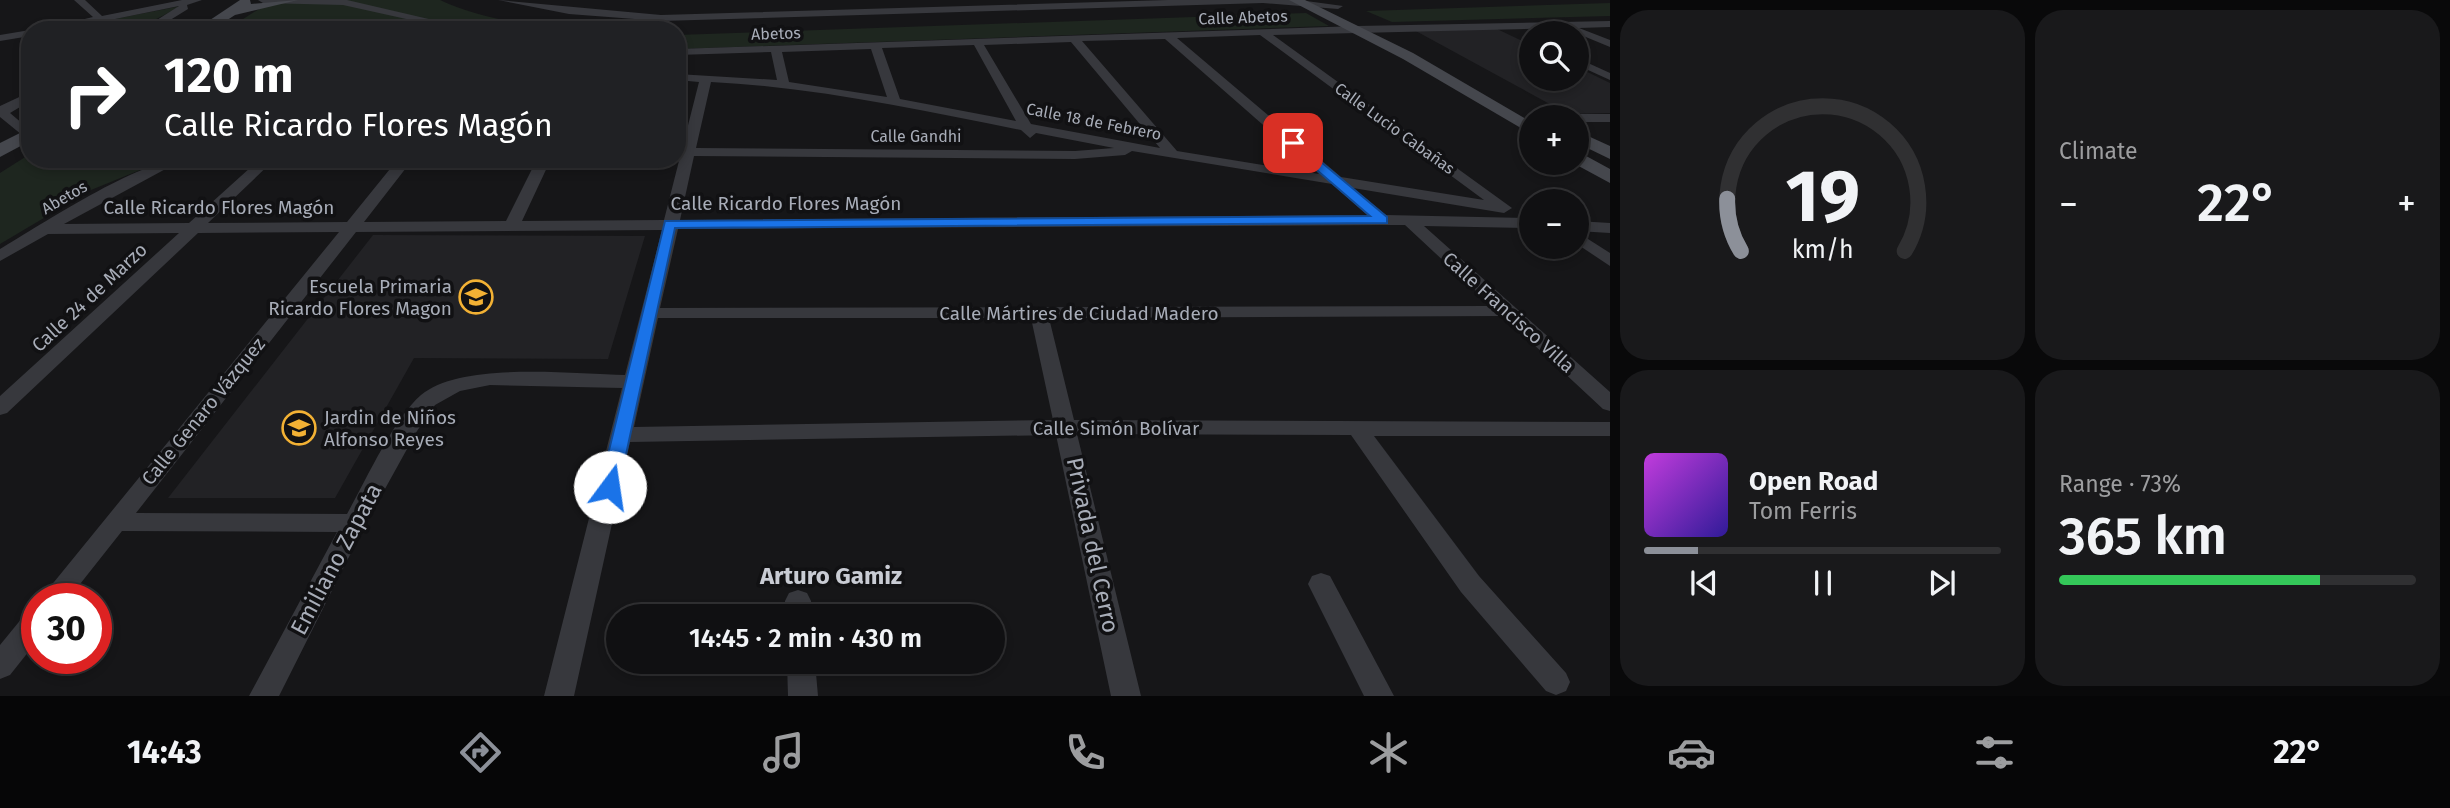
<!DOCTYPE html>
<meta charset="utf-8">
<style>
:root{--surface:#101012;--page:#19191b;--text:#f1f3f6;--muted:#9c9d9f;--line:#303032;--accent:#8c9099}
body{margin:0;font-family:"Fira Sans",sans-serif;background:var(--page);color:var(--text);height:100vh;display:flex;flex-direction:column;font-size:26px;white-space:nowrap}
*{box-sizing:border-box;margin:0}
p{font-size:23px;color:var(--muted)}
.icon{flex:none;width:38px;height:38px;fill:none;stroke:currentColor;stroke-width:2;stroke-linecap:round;stroke-linejoin:round}
.map{position:relative;flex:1;overflow:hidden}
.details{display:flex;flex-direction:column;gap:10px;padding:10px;background:#09090a;width:840px}
.details>*{flex:none}
.banner{position:absolute;left:21px;top:21px;width:665px;height:147px;border-radius:28px;box-shadow:0 4px 10px #0003,0 0 0 2px var(--line);background:#202124;color:#fff;overflow:hidden}
.buttons{position:absolute;left:1519px;top:21px;display:grid;gap:14px}
.buttons a{display:grid;place-items:center;width:70px;height:70px;border-radius:50%;background:var(--surface);box-shadow:0 4px 10px #0003,0 0 0 2px var(--line);font-size:35px}
.speed{position:absolute;left:21px;top:583px;display:flex;gap:14px;font-size:35px;font-weight:700;text-align:center}
.speed>*{display:grid;place-content:center;width:91px;height:91px;border-radius:50%;background:var(--surface);box-shadow:0 4px 10px #0003,0 0 0 2px var(--line);line-height:1}
.speed .limit{border:10px solid #d22;background:#fff;color:#111}
.pin{position:absolute;display:grid;place-items:center;width:60px;height:60px;color:#fff;margin:-30px;border-radius:14px;box-shadow:0 4px 10px #0006}
.me{position:absolute;width:77px;margin:-38px;rotate:14deg;stroke-linejoin:round;filter:drop-shadow(0 0 5px #0008)}
.turn{display:flex;align-items:center;gap:24px;height:147px;padding:0 28px;font-size:32px}
.turn .icon{width:91px;height:91px;stroke-width:2.5}
.turn b{display:block;font-size:49px;line-height:60px}
.big{font-size:52px;font-weight:600;line-height:1.1}
.details .tile{flex:1;display:flex;flex-direction:column;justify-content:center;gap:10px;min-width:0;padding:0 24px;border-radius:28px;background:var(--page)}
.details .dial{align-items:center;gap:0}
.dial svg{height:182px;overflow:visible;fill:none;stroke:var(--line);stroke-width:7;stroke-linecap:round;text-anchor:middle}
.dial text{fill:var(--text);stroke:none}
.song{display:flex;align-items:center;gap:21px}
.cover{width:84px;height:84px;border-radius:10px;background:linear-gradient(135deg,hsl(290 70% 55%),hsl(250 70% 35%))}
.played{height:7px;border-radius:4px;background:linear-gradient(90deg,var(--accent) 15%,var(--line) 15%)}
.keys{display:flex;justify-content:space-around;direction:ltr}
.heat{display:flex;justify-content:space-between;align-items:center;font-size:38px;direction:ltr}
.charge{height:10px;border-radius:5px;background:linear-gradient(90deg,#34c759 73%,var(--line) 0)}
.details .tiles{flex:1;display:grid;gap:10px;grid-template-columns:repeat(2,1fr)}
.trip{position:absolute;left:606px;top:604px;width:399px;height:70px;border-radius:35px;background:var(--surface);box-shadow:0 4px 10px #0003,0 0 0 2px var(--line);font-weight:600;line-height:70px;text-align:center}
.dock{display:flex;height:112px;justify-content:space-around;align-items:center;background:#060607;color:var(--muted)}
.dock .icon{width:49px;height:49px}
.dock .current{color:var(--accent)}
.dock b{font-size:32px;color:var(--text)}
main{display:flex;flex:1;min-height:0}
.map>svg:first-child{display:block}
.built{fill:#222225}
.green{fill:#1e261f}
.lines{fill:none;stroke-linecap:round;stroke-linejoin:round}
.street{fill:#37383d;fill-rule:evenodd}
.secondary{fill:#45474d;fill-rule:evenodd}
.route{fill:#1a73e8;stroke:#114b97;stroke-width:2}
.labels{text-anchor:middle;stroke-width:7;stroke-linejoin:round;paint-order:stroke}
.far-street-label{font-size:16px;fill:#a8adb8;stroke:#111113}
.street-label{font-size:19px;fill:#a8adb8;stroke:#111113}
.poi-label{font-size:19px;fill:#a8adb8;stroke:#111113;text-anchor:end}
.near-street-label{font-size:23px;fill:#a8adb8;stroke:#111113}
.near-neighbourhood-label{font-size:24px;font-weight:bold;fill:#c9ccd4;stroke:#111113}
</style>
<main>
<div class="map">
<svg width="1610" height="696" viewBox="0 0 1610 696">
<rect width="100%" height="100%" fill="#161618"/>
<!-- built -->
<g class="built">
<polygon points="1497,29 1531,45 1531,79 1577,79 1577,67 1610,83 1610,113 1568,114 1414,30"/>
<polygon points="373,235 645,236 608,359 414,358 335,498 168,498"/>
</g>
<!-- green -->
<g class="green">
<path d="M273,0h167c47,22 103,27 153,30h-367z"/>
<polygon points="1610,3 1610,16 1392,22 1366,11"/>
<polygon points="181,6 147,24 121,30 58,30"/>
<polygon points="1306,13 1329,26 677,49 677,35"/>
<polygon points="30,154 30,159 167,159 91,190 0,244 0,173"/>
</g>
<g class="lines">
<!-- street -->
<g class="street">
<polygon points="74,0 85,0 102,16 182,0 202,0 187,5 188,9 154,30 141,30 179,6 61,30 39,30 93,17"/>
<polygon points="258,0 347,0 476,30 456,30 343,5 263,3"/>
<polygon points="498,0 661,15 1168,0 1299,0 1343,6 1338,9 1263,3 661,21 569,14"/>
<path d="M1610,21v6l-31,1 31,12v7l-46,-19 -291,7 239,173 -8,5 -151,-25 33,27 145,3v10l-107,-2 186,166v19l-7,-2 -100,-93 -454,2 25,102 536,2v14h-236l105,140 87,97 4,9 -4,9 -10,4 -10,-4 -85,-99 -110,-157 -274,-1 64,262h-30l-55,-261 -426,7 -56,254h-30l78,-308 -132,-3 -30,6 -25,14 -18,26 -52,94 -86,171h-30l88,-164 -215,-1 -53,67h-28l298,-366 -141,1 -191,180 -7,2v-19l179,-163 -131,1 -48,27v-12c41,-24 140,-90 184,-90l-120,65 125,-1 71,-64h15l-67,64 139,-1 51,-63h15l-49,63 142,-1 31,-62h14l-29,62 142,-1 35,-138 -22,-2v-6l100,6 -6,-28 -94,3v-6l680,-23zM1260,35l224,165 -143,-23 -164,-139zM1165,39l154,135 -142,-23 -95,-110zM1071,42l89,106 -129,-24 -47,-79zM974,45l42,76 -116,-22 -18,-51zM871,49l16,48 -98,-15 -7,-30zM711,82c104,5 208,28 310,48l9,8 6,-5 78,15 -39,3 -379,-3zM1132,151l200,33 35,31 -687,5 14,-64 381,3 50,-4zM1382,225h23l87,81 -832,2 18,-79zM662,230l-37,145c-52,-1 -164,-14 -204,20 -27,23 -56,87 -74,119l-211,-1 220,-281zM658,318h373l22,102 -419,7z"/>
<polygon points="30,30 30,36 0,41 0,35"/>
<polygon points="1577,58 1610,73 1610,80 1577,65"/>
<polygon points="30,92 30,101 10,113 30,130 30,138 27,139 0,117 0,106"/>
<polygon points="1577,114 1610,114 1610,122 1577,122 1577,117 1571,117"/>
<polygon points="1577,221 1610,223 1610,233 1577,231"/>
<polygon points="1577,232 1610,253 1610,266 1577,244"/>
<polygon points="1321,573 1330,576 1394,696 1364,696 1308,584 1312,576"/>
<polygon points="798,590 807,593 811,601 811,616 785,616 785,601 789,593"/>
<polygon points="37,608 37,641 10,675 0,679 0,645 27,612"/>
<polygon points="787,662 815,662 818,696 788,696"/>
</g>
<!-- secondary -->
<g class="secondary">
<polygon points="240,0 250,0 251,4 298,0 235,15 212,30 195,30"/>
<polygon points="1289,0 1305,0 1413,53 1531,122 1531,134 1403,59"/>
<polygon points="30,128 30,141 0,157 0,143"/>
<polygon points="1577,131 1610,146 1610,159 1577,143"/>
<polygon points="1577,151 1610,169 1610,183 1573,163 1577,163"/>
</g>
</g>
<!-- route -->
<polygon class="route" points="1289,141 1296,141 1387,217 1387,223 675,228 619,487 610,494 600,487 665,221 1370,216 1289,146"/>
<!-- icons -->
<defs>
<symbol id="school-ring" viewBox="-11 -11 22 22"><circle r="9.5" fill="#111113" stroke="#f2b134" stroke-width="1.5"/><path d="M0-5L7-2L0 1L-7-2ZM-4 1L0 2.5L4 1V4Q0 6-4 4Z" fill="#f2b134"/></symbol>
</defs>
<g fill-rule="evenodd">
<use href="#school-ring" x="457" y="278" width="38" height="38"/>
<use href="#school-ring" x="280" y="409" width="38" height="38"/>
</g>
<g class="labels">
<!-- far-street labels -->
<g class="far-street-label">
<text transform="translate(1243 17) rotate(-2)" y="6">Calle Abetos</text>
<text transform="translate(776 33) rotate(-2)" y="6">Abetos</text>
<text transform="translate(1094 121) rotate(11)" y="6">Calle 18 de Febrero</text>
<text transform="translate(1395 128) rotate(36)" y="6">Calle Lucio Cabañas</text>
<text x="916" y="142">Calle Gandhi</text>
<text transform="translate(64 197) rotate(-30)" y="6">Abetos</text>
</g>
<!-- street labels -->
<g class="street-label">
<text x="786" y="210">Calle Ricardo Flores Magón</text>
<text x="219" y="214">Calle Ricardo Flores Magón</text>
<text transform="translate(89 297) rotate(-43)" y="7">Calle 24 de Marzo</text>
<text transform="translate(1509 312) rotate(42)" y="7">Calle Francisco Villa</text>
<text x="1079" y="320">Calle Mártires de Ciudad Madero</text>
<text transform="translate(203 411) rotate(-51)" y="7">Calle Genaro Vázquez</text>
<text x="1116" y="435">Calle Simón Bolívar</text>
</g>
<!-- poi labels -->
<g class="poi-label">
<text x="452" y="293">Escuela Primaria<tspan x="452" dy="22">Ricardo Flores Magon</tspan></text>
<text x="324" y="424" text-anchor="start">Jardin de Niños<tspan x="324" dy="22">Alfonso Reyes</tspan></text>
</g>
<!-- near-street labels -->
<g class="near-street-label">
<text transform="translate(1093 545) rotate(78)" y="8">Privada del Cerro</text>
<text transform="translate(336 559) rotate(-62)" y="8">Emiliano Zapata</text>
</g>
<!-- near-neighbourhood labels -->
<g class="near-neighbourhood-label">
<text x="831" y="584">Arturo Gamiz</text>
</g>
</g>
</svg>
<div class="buttons">
<a><svg class="icon" aria-label="search" viewBox="0 0 24 24"><circle cx="10" cy="10" r="6"/><path d="M15 15l6 6"/></svg></a>
<a>+</a>
<a>−</a>
</div>
<div class="speed"><div class="limit">30</div></div>
<div class="pin" style="left:1293px;top:143px;background:#d93025"><svg class="icon" aria-label="arrive" viewBox="0 0 24 24"><path d="M6 21V4h12l-3 4 3 4H6"/></svg></div>
<svg class="me" style="left:610px;top:487px" viewBox="-20 -20 40 40"><circle r="19" fill="#fff"/><path d="M0-13L10 11 0 6-10 11z" fill="#1a73e8"/></svg>
<div class="trip">14:45 · 2 min · 430 m</div>
<div class="banner">
<div class="turn"><svg class="icon" aria-label="right" viewBox="0 0 24 24"><path d="M7 20v-9h11M14 6l5 5-5 5"/></svg><div><b>120 m</b>Calle Ricardo Flores Magón</div></div>
</div>
</div>
<section class="details">
<div class="tiles">
<div class="tile dial"><svg viewBox="0 0 100 80">
<path d="M14 69A42 42 0 1 1 86 69"/>
<path d="M14 69A42 42 0 0 1 8 46" stroke="#8c9099"/>
<text x="50" y="56" font-size="32" font-weight="700">19</text>
<text x="50" y="72" font-size="11">km/h</text>
</svg></div>
<div class="tile"><p>Climate</p>
<div class="heat"><a>−</a><b class="big">22°</b><a>+</a></div>
</div>
<div class="tile">
<div class="song"><i class="cover"></i><div><b>Open Road</b><p>Tom Ferris</p></div></div>
<div class="played"></div>
<div class="keys"><svg class="icon" aria-label="previous" viewBox="0 0 24 24"><path d="M18 5L8 12l10 7zM5 5v14"/></svg><svg class="icon" aria-label="pause" viewBox="0 0 24 24"><path d="M8 5v14M16 5v14"/></svg><svg class="icon" aria-label="next" viewBox="0 0 24 24"><path d="M6 5l10 7-10 7zM19 5v14"/></svg></div>
</div>
<div class="tile"><p>Range · 73%</p><b class="big">365 km</b><div class="charge"></div></div>
</div>
</section>
</main>
<nav class="dock">
<b>14:43</b>
<svg class="icon current" aria-label="directions" viewBox="0 0 24 24"><path d="M12 3l9 9-9 9-9-9zM9 14v-3h6M13 9l2 2-2 2"/></svg>
<svg class="icon" aria-label="music" viewBox="0 0 24 24"><path d="M9 18V5l10-2v13"/><circle cx="6" cy="18" r="3"/><circle cx="16" cy="16" r="3"/></svg>
<svg class="icon" aria-label="phone" viewBox="0 0 24 24"><path d="M5 4h4l2 5-3 2q2 4 5 5l2-3 5 2v4C11 20 4 13 5 4z"/></svg>
<svg class="icon" aria-label="climate" viewBox="0 0 24 24"><path d="M12 3v18M4 7l16 10M4 17L20 7"/></svg>
<svg class="icon" aria-label="car" viewBox="0 0 24 24"><path d="M5 17H2v-5l4-1 3-4h7l3 4 3 1v5h-3M9 17h6M6 11h13"/><circle cx="7" cy="17" r="2"/><circle cx="17" cy="17" r="2"/></svg>
<svg class="icon" aria-label="filters" viewBox="0 0 24 24"><path d="M4 7h16M4 17h16"/><circle cx="9" cy="7" r="2"/><circle cx="15" cy="17" r="2"/></svg>
<b>22°</b>
</nav>
